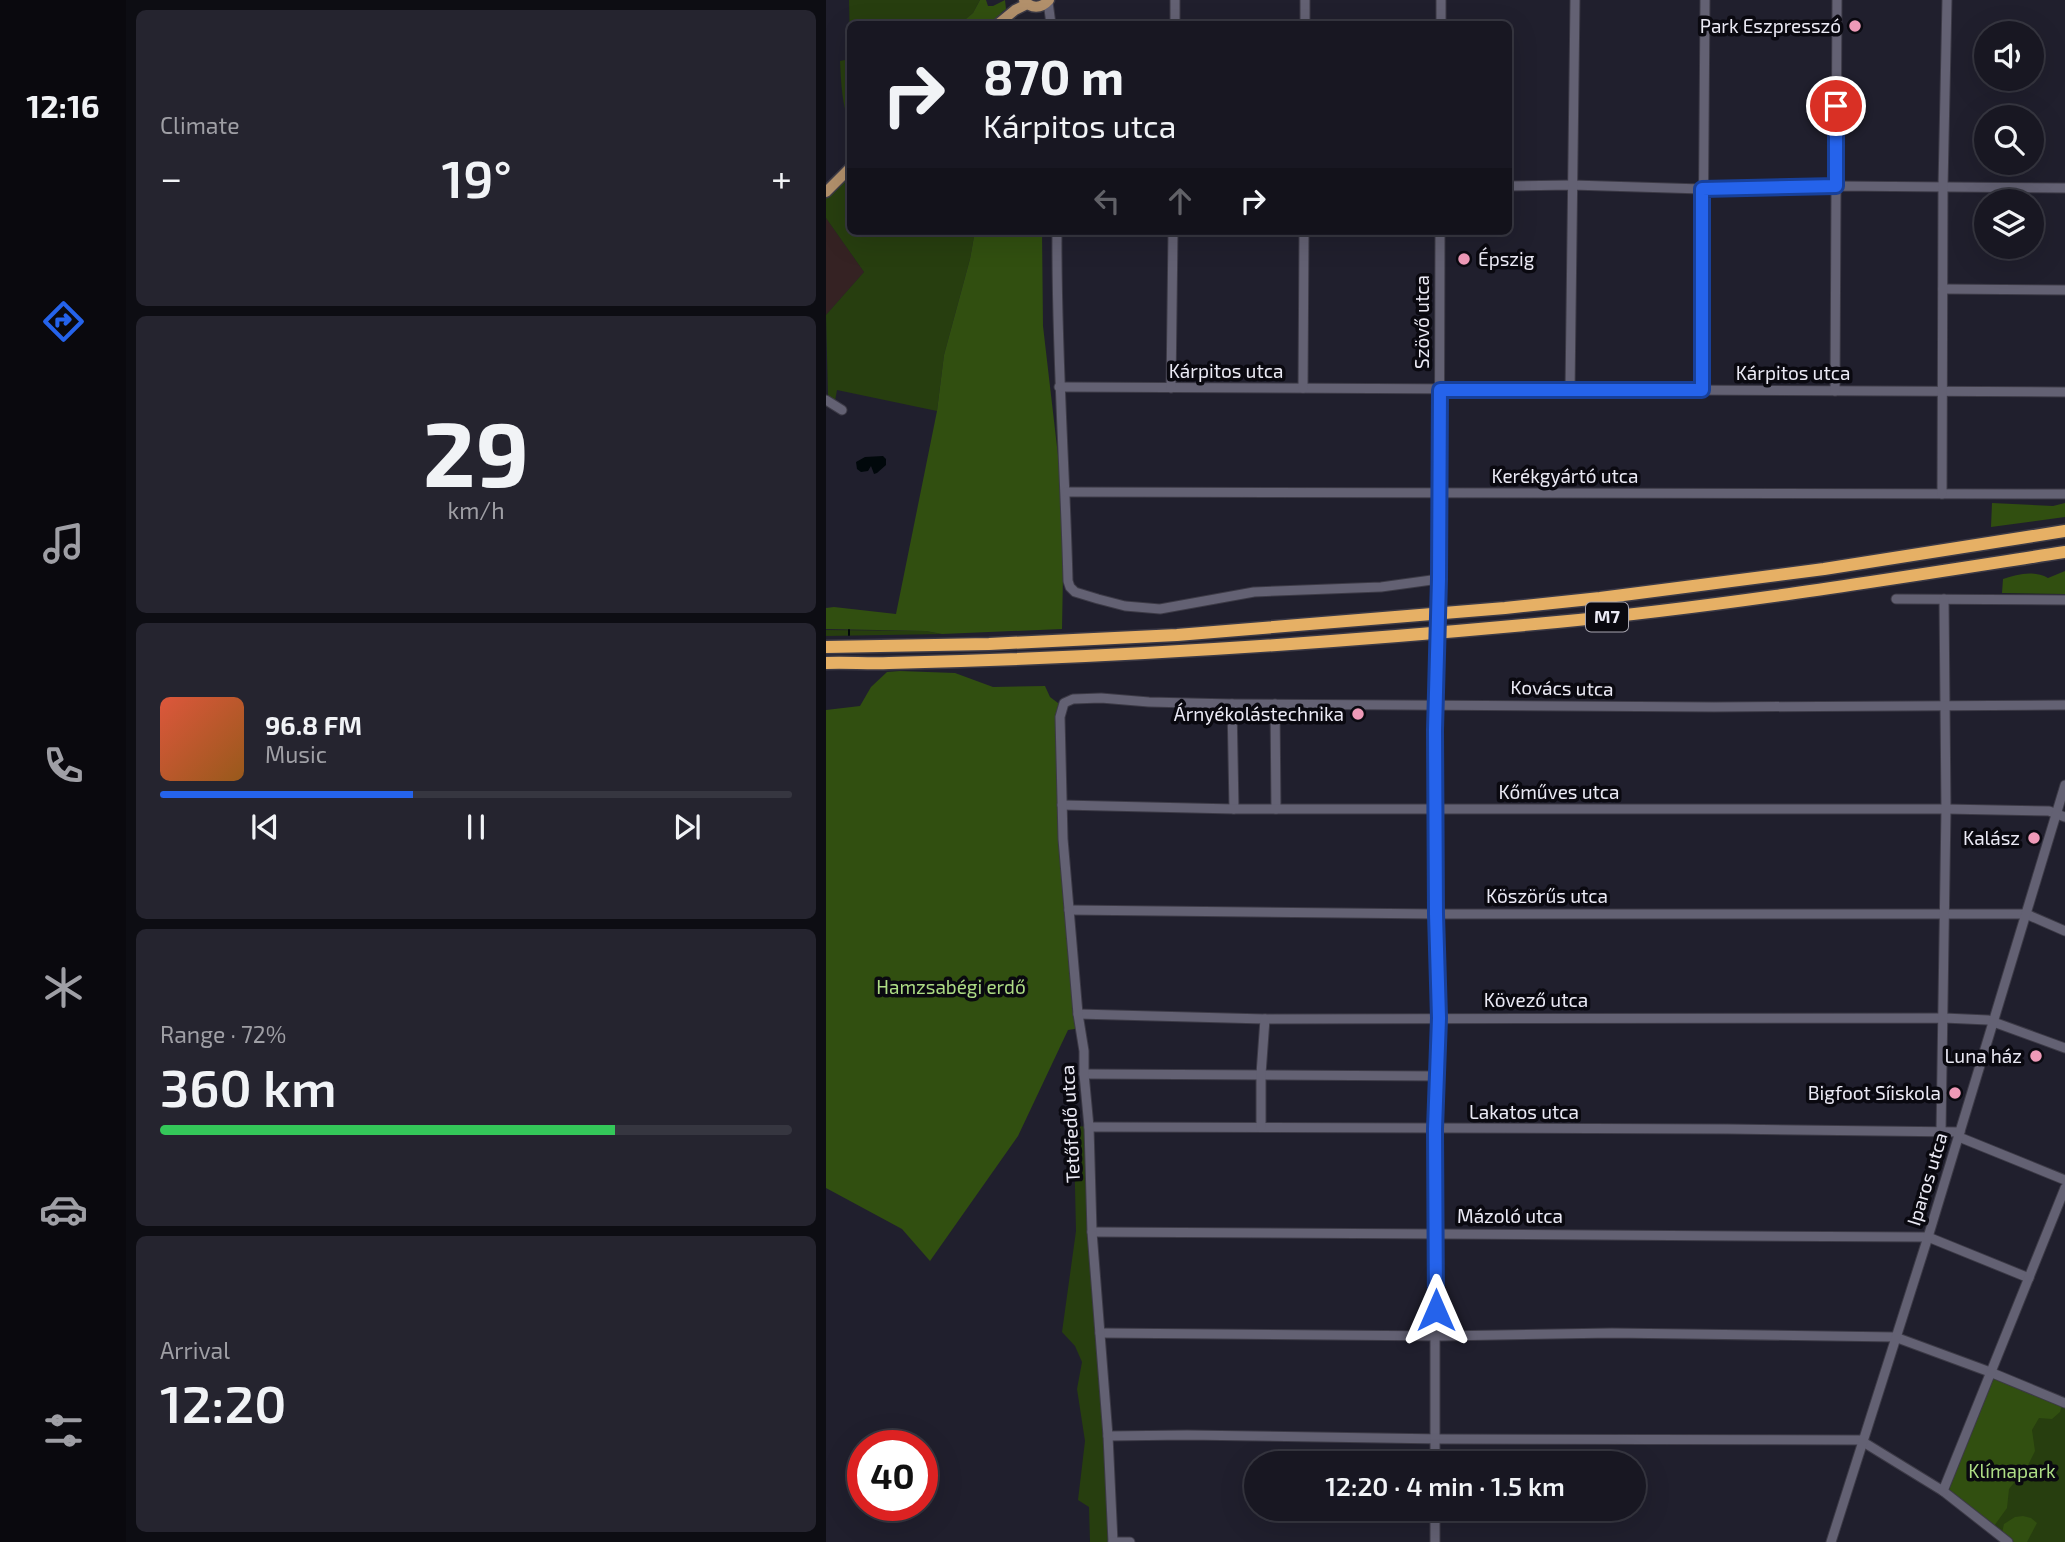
<!DOCTYPE html>
<meta charset="utf-8">
<style>
:root{--surface:#181722;--page:#25242f;--text:#f1f3f6;--muted:#9f9fa5;--line:#363640;--accent:#2563eb}
body{margin:0;font-family:"Exo 2",sans-serif;background:var(--page);color:var(--text);height:100vh;display:flex;flex-direction:column;font-size:26px;white-space:nowrap}
*{box-sizing:border-box;margin:0}
p{font-size:23px;color:var(--muted)}
.icon{flex:none;width:38px;height:38px;fill:none;stroke:currentColor;stroke-width:2;stroke-linecap:round;stroke-linejoin:round}
.map{position:relative;flex:1;overflow:hidden}
.details{display:flex;flex-direction:column;gap:10px;padding:10px;background:#0d0d13;width:700px}
.details>*{flex:none}
.guide{position:absolute;left:21px;top:21px;width:665px;height:214px;border-radius:10px;box-shadow:0 7px 28px #0002,0 0 0 2px var(--line);background:#181722;color:var(--text);overflow:hidden}
.tools{position:absolute;left:1148px;top:21px;display:grid;gap:14px}
.tools a{display:grid;place-items:center;width:70px;height:70px;border-radius:50%;background:var(--surface);box-shadow:0 7px 28px #0002,0 0 0 2px var(--line);font-size:35px}
.speed{position:absolute;left:21px;top:1430px;display:flex;gap:14px;font-size:35px;font-weight:700;text-align:center}
.speed>*{display:grid;place-content:center;width:91px;height:91px;border-radius:50%;background:var(--surface);box-shadow:0 7px 28px #0002,0 0 0 2px var(--line);line-height:1}
.speed .limit{border:10px solid #d22;background:#fff;color:#111}
.pin{position:absolute;display:grid;place-items:center;width:60px;height:60px;color:#fff;margin:-30px;border:4px solid #fff;border-radius:50%;box-shadow:0 2px 7px #0007}
.me{position:absolute;width:77px;margin:-38px;rotate:0deg;stroke-linejoin:round;filter:drop-shadow(0 0 5px #0008)}
.turn{display:flex;align-items:center;gap:24px;height:147px;padding:0 21px;font-size:32px}
.turn .icon{width:91px;height:91px;stroke-width:2.5}
.turn b{display:block;font-size:49px;line-height:60px}
.lanes{display:flex;align-items:center;height:66px;padding:0 21px;background:#0003;justify-content:center;gap:35px;direction:ltr}
.lanes .off{opacity:.35}
.big{font-size:52px;font-weight:600;line-height:1.1}
.details .tile{flex:1;display:flex;flex-direction:column;justify-content:center;gap:10px;min-width:0;padding:0 24px;border-radius:10px;background:var(--page)}
.details .dial{align-items:center;gap:0}
.dial b{font-size:91px;line-height:1}
.song{display:flex;align-items:center;gap:21px}
.cover{width:84px;height:84px;border-radius:10px;background:linear-gradient(135deg,hsl(10 70% 55%),hsl(30 70% 35%))}
.played{height:7px;border-radius:4px;background:linear-gradient(90deg,var(--accent) 40%,var(--line) 40%)}
.keys{display:flex;justify-content:space-around;direction:ltr}
.heat{display:flex;justify-content:space-between;align-items:center;font-size:38px;direction:ltr}
.charge{height:10px;border-radius:5px;background:linear-gradient(90deg,#34c759 72%,var(--line) 0)}
.trip{position:absolute;left:418px;top:1451px;width:402px;height:70px;border-radius:35px;background:var(--surface);box-shadow:0 7px 28px #0002,0 0 0 2px var(--line);font-weight:600;line-height:70px;text-align:center}
main{display:flex;flex:1;min-height:0}
.tabs{display:flex;flex-direction:column;width:126px;justify-content:space-around;align-items:center;background:#0a090e;color:var(--muted)}
.tabs .icon{width:49px;height:49px}
.tabs .on{color:var(--accent)}
.tabs b{font-size:32px;color:var(--text)}
.map>svg:first-child{display:block}
.industrial{fill:#352223}
.green{fill:#273e0f}
.forest{fill:#314f10}
.water{fill:#01080b}
.lines{fill:none;stroke-linecap:round;stroke-linejoin:round}
.stream{stroke:#01080b;stroke-width:2}
.minor-casing{stroke:#3c3a46;stroke-width:11}
.major-casing{stroke:#3c3a46;stroke-width:13}
.highway-casing{stroke:#3c3a46;stroke-width:15}
.minor{stroke:#636173;stroke-width:9}
.major{stroke:#b2906b;stroke-width:10}
.highway{stroke:#e6b065;stroke-width:12}
.minor-bridge-casing{stroke:#3c3a46;stroke-width:11;stroke-linecap:butt}
.minor-bridge{stroke:#636173;stroke-width:9}
.route-casing{stroke:#184099;stroke-width:18}
.route{stroke:#2563eb;stroke-width:12}
.poi-dot{fill:#ef9ab8;stroke:#0a0910;stroke-width:2.5}
.labels{text-anchor:middle;stroke-width:7;stroke-linejoin:round;paint-order:stroke}
.shield{fill:#0a0910;stroke:#a8a6b0;stroke-width:2}
.shield-label{font-size:18px;font-weight:bold;fill:#ebeaf5}
.poi-label{font-size:19px;fill:#ebeaf5;stroke:#0a0910;text-anchor:end}
.street-label{font-size:19px;fill:#ebeaf5;stroke:#0a0910}
.park-label{font-size:19px;fill:#aedd85;stroke:#0a0910}
</style>
<main>
<nav class="tabs">
<b>12:16</b>
<svg class="icon on" aria-label="directions" viewBox="0 0 24 24"><path d="M12 3l9 9-9 9-9-9zM9 14v-3h6M13 9l2 2-2 2"/></svg>
<svg class="icon" aria-label="music" viewBox="0 0 24 24"><path d="M9 18V5l10-2v13"/><circle cx="6" cy="18" r="3"/><circle cx="16" cy="16" r="3"/></svg>
<svg class="icon" aria-label="phone" viewBox="0 0 24 24"><path d="M5 4h4l2 5-3 2q2 4 5 5l2-3 5 2v4C11 20 4 13 5 4z"/></svg>
<svg class="icon" aria-label="climate" viewBox="0 0 24 24"><path d="M12 3v18M4 7l16 10M4 17L20 7"/></svg>
<svg class="icon" aria-label="car" viewBox="0 0 24 24"><path d="M5 17H2v-5l4-1 3-4h7l3 4 3 1v5h-3M9 17h6M6 11h13"/><circle cx="7" cy="17" r="2"/><circle cx="17" cy="17" r="2"/></svg>
<svg class="icon" aria-label="filters" viewBox="0 0 24 24"><path d="M4 7h16M4 17h16"/><circle cx="9" cy="7" r="2"/><circle cx="15" cy="17" r="2"/></svg>
</nav>
<section class="details">
<div class="tile"><p>Climate</p>
<div class="heat"><a>−</a><b class="big">19°</b><a>+</a></div>
</div>
<div class="tile dial"><b>29</b><p>km/h</p></div>
<div class="tile">
<div class="song"><i class="cover"></i><div><b>96.8 FM</b><p>Music</p></div></div>
<div class="played"></div>
<div class="keys"><svg class="icon" aria-label="previous" viewBox="0 0 24 24"><path d="M18 5L8 12l10 7zM5 5v14"/></svg><svg class="icon" aria-label="pause" viewBox="0 0 24 24"><path d="M8 5v14M16 5v14"/></svg><svg class="icon" aria-label="next" viewBox="0 0 24 24"><path d="M6 5l10 7-10 7zM19 5v14"/></svg></div>
</div>
<div class="tile"><p>Range · 72%</p><b class="big">360 km</b><div class="charge"></div></div>
<div class="tile"><p>Arrival</p><b class="big">12:20</b></div>
</section>
<div class="map">
<svg width="1239" height="1542" viewBox="0 0 1239 1542">
<rect width="100%" height="100%" fill="#201f2d"/>
<!-- industrial -->
<polygon class="industrial" points="0,218 38,272 0,315"/>
<!-- green -->
<g class="green">
<polygon points="23,0 154,0 147,13 134,24 24,24 24,47"/>
<path d="M24,59v67c-8,-21 -9,-43 -10,-65z"/>
<polygon points="24,173 24,231 149,231 144,259 118,355 111,411 11,390 9,401 3,399 2,396 0,315 38,272 0,218 0,197"/>
<polygon points="0,630 100,631 116,634 0,636"/>
<polygon points="252,1126 263,1127 287,1542 264,1542 263,1507 252,1500 259,1441 251,1389 256,1362 249,1346 236,1332 250,1231 248,1143"/>
<polygon points="1166,1376 1239,1406 1239,1542 1188,1542 1121,1490"/>
</g>
<!-- forest -->
<g class="forest">
<polygon points="154,0 160,0 162,6 167,6 179,0 180,9 176,12 168,24 134,24 147,13"/>
<polygon points="149,231 216,231 217,326 233,464 238,520 236,629 116,634 100,631 0,629 0,608 8,607 70,614 111,411 118,355 144,259"/>
<polygon points="1166,503 1227,506 1239,503 1239,517 1165,527"/>
<path d="M1239,571v23l-63,-1 1,-14c14,-5 31,-9 45,-1z"/>
<polygon points="74,671 129,673 167,687 219,686 224,697 236,706 236,805 255,1028 242,1030 192,1136 104,1261 76,1229 0,1188 0,710 34,706 45,687 61,672"/>
<polygon points="1166,1376 1236,1405 1234,1412 1226,1419 1213,1418 1206,1430 1209,1451 1201,1467 1183,1489 1181,1508 1168,1526 1121,1490"/>
<polygon points="1197,1516 1205,1518 1211,1523 1201,1542 1188,1542 1176,1533 1178,1524 1189,1517"/>
</g>
<!-- water -->
<polygon class="water" points="57,456 60,459 60,465 51,473 48,474 45,466 42,471 35,472 31,469 30,462 39,457"/>
<g class="lines">
<!-- stream -->
<polyline class="stream" points="23,630 23,635"/>
<defs>
<g id="minor">
<polyline points="222,2 225,24"/>
<polyline points="349,24 349,0"/>
<polyline points="479,24 479,0"/>
<polyline points="615,24 615,0"/>
<polyline points="682,186 746,185 876,189 1010,186 1239,188"/>
<path d="M231,231c-1,117 8,233 11,350l2,6 5,5 23,7 27,7 35,3 94,-17 127,-5 58,-8 1,-348"/>
<polyline points="1117,289 1239,290"/>
<polyline points="233,387 1239,392"/>
<polyline points="345,388 347,231"/>
<polyline points="477,388 478,231"/>
<polyline points="876,390 879,0"/>
<polyline points="744,391 749,0"/>
<polyline points="1009,391 1011,0"/>
<polyline points="0,400 16,410"/>
<polyline points="240,492 1239,494"/>
<polyline points="1116,494 1117,186 1121,0"/>
<polyline points="1070,599 1239,600"/>
<polyline points="406,704 408,809"/>
<polyline points="449,704 450,809"/>
<polyline points="236,805 408,809 1120,809 1223,811 1239,817"/>
<polyline points="243,910 610,914 1200,914 1239,931"/>
<polyline points="252,1014 439,1019 1118,1018 1162,1020 1239,1048"/>
<polyline points="258,1074 610,1076"/>
<polyline points="263,1127 901,1129 1134,1132"/>
<polyline points="435,1127 435,1074 439,1019"/>
<polyline points="1115,1131 1120,809 1118,599"/>
<polyline points="1133,1137 1239,1180"/>
<polyline points="266,1232 1096,1237 1102,1237 1203,1278"/>
<polyline points="274,1333 616,1336 786,1333 1069,1337 1164,1372 1239,1403"/>
<polyline points="282,1436 361,1435 616,1439 1034,1440 1117,1491 1182,1542"/>
<polyline points="609,1463 609,1129 613,1018 609,809 610,665"/>
<polyline points="1117,1491 1239,1188"/>
<polyline points="287,1542 282,1436 266,1232 263,1127 258,1074 258,1051 252,1014 237,839 234,717 238,703 247,699 275,698 323,702 406,704 888,707 1239,705"/>
<polyline points="287,1542 304,1542"/>
<polyline points="609,1542 609,1508"/>
<polyline points="1005,1542 1102,1237 1239,785"/>
</g>
<g id="major">
<path d="M198,0c7,9 17,9 25,0"/>
<polyline points="172,24 189,10 201,4"/>
<polyline points="0,192 24,168"/>
</g>
<g id="highway">
<polyline points="0,647 163,644 351,635 679,608 774,598 998,569 1239,531"/>
<path d="M0,663c21,-1 42,1 63,0 223,-5 446,-20 668,-41 170,-16 339,-44 508,-70"/>
</g>
</defs>
<!-- minor casing -->
<use href="#minor" class="minor-casing"/>
<!-- major casing -->
<use href="#major" class="major-casing"/>
<!-- highway casing -->
<use href="#highway" class="highway-casing"/>
<!-- minor -->
<use href="#minor" class="minor"/>
<!-- major -->
<use href="#major" class="major"/>
<!-- highway -->
<use href="#highway" class="highway"/>
<defs>
<polyline id="minor-bridge" points="610,665 613,579"/>
</defs>
<!-- minor-bridge casing -->
<use href="#minor-bridge" class="minor-bridge-casing"/>
<!-- minor-bridge -->
<use href="#minor-bridge" class="minor-bridge"/>
</g>
<g class="lines">
<defs>
<polyline id="route" points="610,1310 609,1129 613,1018 610,914 609,730 613,579 614,390 876,390 876,189 1010,186 1010,106"/>
</defs>
<!-- route casing -->
<use href="#route" class="route-casing"/>
<!-- route -->
<use href="#route" class="route"/>
</g>
<!-- markers -->
<g class="poi-dot">
<circle cx="1029" cy="26" r="7"/>
<circle cx="638" cy="259" r="7"/>
<circle cx="532" cy="714" r="7"/>
<circle cx="1208" cy="838" r="7"/>
<circle cx="1210" cy="1056" r="7"/>
<circle cx="1129" cy="1093" r="7"/>
</g>
<g class="labels">
<!-- shield labels -->
<rect class="shield" x="760" y="602.5" width="42" height="29" rx="5"/>
<g class="shield-label">
<text x="781" y="623">M7</text>
</g>
<!-- poi labels -->
<g class="poi-label">
<text x="1015" y="33">Park Eszpresszó</text>
<text x="652" y="266" text-anchor="start">Épszig</text>
<text x="518" y="721">Árnyékolástechnika</text>
<text x="1194" y="845">Kalász</text>
<text x="1196" y="1063">Luna ház</text>
<text x="1115" y="1100">Bigfoot Síiskola</text>
</g>
<!-- street labels -->
<g class="street-label">
<text transform="translate(596 322) rotate(-90)" y="7">Szövő utca</text>
<text x="400" y="378">Kárpitos utca</text>
<text x="967" y="380">Kárpitos utca</text>
<text x="739" y="483">Kerékgyártó utca</text>
<text transform="translate(736 688) rotate(1)" y="7">Kovács utca</text>
<text x="733" y="799">Kőműves utca</text>
<text x="721" y="903">Köszörűs utca</text>
<text x="710" y="1007">Kövező utca</text>
<text x="698" y="1119">Lakatos utca</text>
<text transform="translate(244 1124) rotate(-93)" y="7">Tetőfedő utca</text>
<text transform="translate(1101 1179) rotate(-73)" y="7">Iparos utca</text>
<text x="684" y="1223">Mázoló utca</text>
</g>
<!-- park labels -->
<g class="park-label">
<text x="125" y="994">Hamzsabégi erdő</text>
<text x="1186" y="1478">Klímapark</text>
</g>
</g>
</svg>
<div class="tools">
<a><svg class="icon" aria-label="sound" viewBox="0 0 24 24"><path d="M4 9h4l5-4v14l-5-4H4zM17 9q2 3 0 6"/></svg></a>
<a><svg class="icon" aria-label="search" viewBox="0 0 24 24"><circle cx="10" cy="10" r="6"/><path d="M15 15l6 6"/></svg></a>
<a><svg class="icon" aria-label="layers" viewBox="0 0 24 24"><path d="M12 4l9 5-9 5-9-5zM3 14l9 5 9-5"/></svg></a>
</div>
<div class="speed"><div class="limit">40</div></div>
<div class="pin" style="left:1010px;top:106px;background:#d93025"><svg class="icon" aria-label="arrive" viewBox="0 0 24 24"><path d="M6 21V4h12l-3 4 3 4H6"/></svg></div>
<svg class="me" style="left:610px;top:1310px" viewBox="-20 -20 40 40"><path d="M0-17L14 15 0 8-14 15z" fill="#2563eb" stroke="#fff" stroke-width="4"/></svg>
<div class="trip">12:20 · 4 min · 1.5 km</div>
<div class="guide">
<div class="turn"><svg class="icon" aria-label="right" viewBox="0 0 24 24"><path d="M7 20v-9h11M14 6l5 5-5 5"/></svg><div><b>870 m</b>Kárpitos utca</div></div>
<div class="lanes"><svg class="icon off" aria-label="left" viewBox="0 0 24 24"><path d="M17 20v-9H6M10 6l-5 5 5 5"/></svg><svg class="icon off" aria-label="ahead" viewBox="0 0 24 24"><path d="M12 20V5M6 11l6-6 6 6"/></svg><svg class="icon" aria-label="right" viewBox="0 0 24 24"><path d="M7 20v-9h11M14 6l5 5-5 5"/></svg></div>
</div>
</div>
</main>
